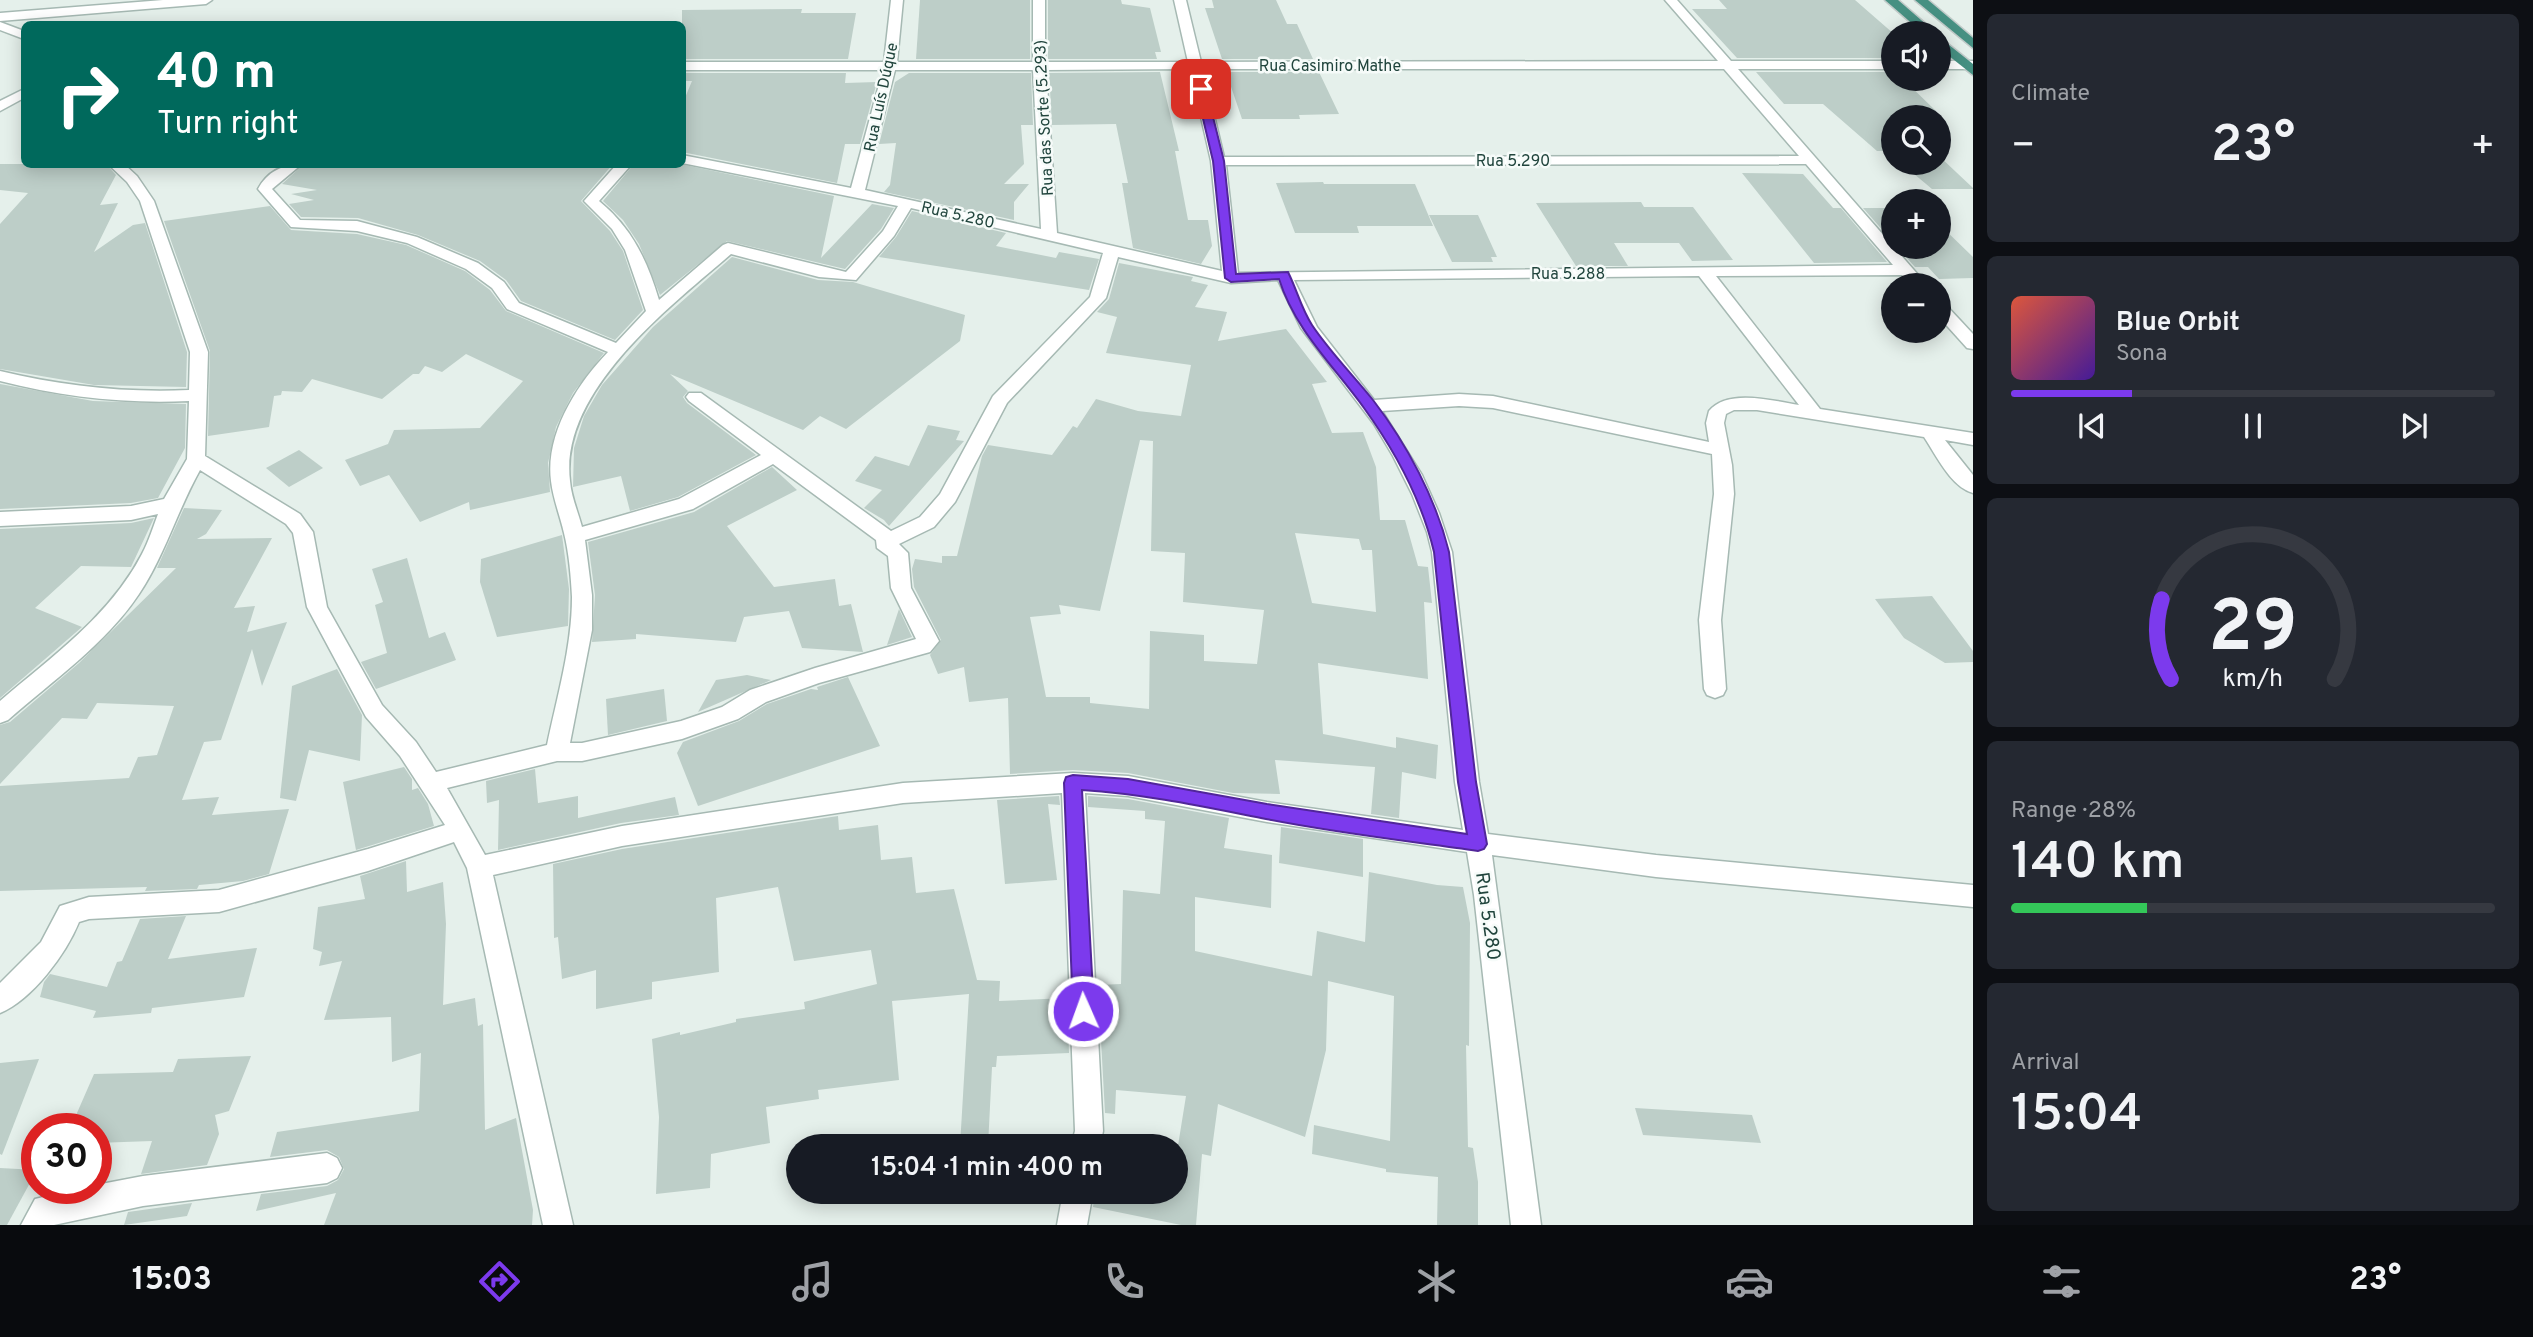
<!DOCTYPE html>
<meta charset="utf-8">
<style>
:root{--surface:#171b24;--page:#242831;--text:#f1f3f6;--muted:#9ea1a6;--line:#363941;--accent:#7c3aed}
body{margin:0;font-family:Overpass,sans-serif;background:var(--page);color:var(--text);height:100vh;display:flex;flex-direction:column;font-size:26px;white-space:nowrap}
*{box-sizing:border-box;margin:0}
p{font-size:23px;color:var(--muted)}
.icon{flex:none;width:38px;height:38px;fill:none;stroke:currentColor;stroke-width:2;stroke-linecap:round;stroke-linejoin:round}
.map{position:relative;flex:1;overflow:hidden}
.details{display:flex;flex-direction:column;gap:14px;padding:14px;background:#0d0f14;width:560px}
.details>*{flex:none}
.guide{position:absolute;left:21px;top:21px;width:665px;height:147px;border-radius:10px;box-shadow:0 4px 18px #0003;background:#00695c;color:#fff;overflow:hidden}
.tools{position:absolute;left:1881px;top:21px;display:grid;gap:14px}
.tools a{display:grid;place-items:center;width:70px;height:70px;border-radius:50%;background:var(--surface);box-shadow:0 4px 18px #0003;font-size:35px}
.speed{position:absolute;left:21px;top:1113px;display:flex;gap:14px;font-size:35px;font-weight:700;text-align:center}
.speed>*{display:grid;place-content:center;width:91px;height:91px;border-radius:50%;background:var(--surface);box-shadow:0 4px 18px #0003;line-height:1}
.speed .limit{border:10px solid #d22;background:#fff;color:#111}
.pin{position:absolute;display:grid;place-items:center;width:60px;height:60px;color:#fff;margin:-30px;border-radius:14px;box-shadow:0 4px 10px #0006}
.me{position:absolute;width:77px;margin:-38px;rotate:358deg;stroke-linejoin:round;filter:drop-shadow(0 0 5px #0008)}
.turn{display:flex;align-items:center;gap:24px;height:147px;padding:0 21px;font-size:32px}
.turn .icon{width:91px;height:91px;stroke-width:2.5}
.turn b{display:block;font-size:49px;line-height:60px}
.big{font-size:52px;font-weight:600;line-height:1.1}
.details .widget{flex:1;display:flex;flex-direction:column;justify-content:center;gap:10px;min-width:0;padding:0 24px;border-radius:10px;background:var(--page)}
.details .dial{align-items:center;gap:0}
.dial svg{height:182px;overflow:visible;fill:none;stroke:var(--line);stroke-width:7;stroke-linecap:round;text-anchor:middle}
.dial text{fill:var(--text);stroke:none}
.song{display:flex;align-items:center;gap:21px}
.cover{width:84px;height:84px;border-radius:10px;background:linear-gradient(135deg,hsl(10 70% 55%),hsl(260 70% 35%))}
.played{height:7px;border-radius:4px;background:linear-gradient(90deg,var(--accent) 25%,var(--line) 25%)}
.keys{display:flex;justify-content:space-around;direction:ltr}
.heat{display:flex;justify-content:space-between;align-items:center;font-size:38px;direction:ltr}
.charge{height:10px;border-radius:5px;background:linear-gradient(90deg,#34c759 28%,var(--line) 0)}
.trip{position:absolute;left:786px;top:1134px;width:402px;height:70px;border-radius:35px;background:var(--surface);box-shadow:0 4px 18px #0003;font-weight:600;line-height:70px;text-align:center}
.dock{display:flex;height:112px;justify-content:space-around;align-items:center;background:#090b0e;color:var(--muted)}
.dock .icon{width:49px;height:49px}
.dock .selected{color:var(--accent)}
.dock b{font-size:32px;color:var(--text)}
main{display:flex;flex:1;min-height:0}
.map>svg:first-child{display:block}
.building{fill:#bdcec8;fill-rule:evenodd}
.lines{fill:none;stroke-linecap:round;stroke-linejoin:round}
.minor-casing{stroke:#a6b9b3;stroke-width:3}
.trunk-casing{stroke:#c1cbc9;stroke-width:3}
.minor{fill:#fff;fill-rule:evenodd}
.trunk{fill:#469082;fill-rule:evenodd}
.route{fill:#7c3aed;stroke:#51269a;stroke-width:2}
.labels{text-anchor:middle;stroke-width:5;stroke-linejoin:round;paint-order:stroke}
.far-street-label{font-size:16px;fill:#21453d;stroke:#f6fbf9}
.street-label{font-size:19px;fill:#21453d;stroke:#f6fbf9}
</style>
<main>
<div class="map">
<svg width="1973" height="1225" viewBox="0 0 1973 1225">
<rect width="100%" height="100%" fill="#e5f0eb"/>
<!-- building -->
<g class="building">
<polygon points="920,0 1030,0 1030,59 916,59"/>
<polygon points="1048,0 1121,0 1122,4 1150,8 1161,52 1155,52 1157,59 1048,59"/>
<polygon points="1212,0 1276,0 1287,24 1297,24 1313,59 1222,59 1205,8 1214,8"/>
<polygon points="1719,0 1855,0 1894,34 1894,58 1737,58 1692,9 1727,9"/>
<polygon points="802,9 801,13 856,13 848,59 682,59 682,10"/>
<polygon points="1160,72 1179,151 1175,151 1188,220 1208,220 1212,246 1201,264 1133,248 1122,183 1128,183 1116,124 1052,125 1049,73"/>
<polygon points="1226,72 1319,72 1339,114 1299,115 1300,119 1242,119"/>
<polygon points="1756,72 1894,72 1894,81 1905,81 1936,111 1899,111 1905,117 1894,117 1894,157 1887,151 1877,151 1823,104 1784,104"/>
<polygon points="682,73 846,73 845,83 877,82 860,144 845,144 837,183 682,152 682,105 692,81 682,81"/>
<polygon points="909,73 1031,73 1033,125 1021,125 1024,164 1004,184 1029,184 1014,202 1014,220 884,192 890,185 896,143 879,144 895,82"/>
<polygon points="1939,156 1973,188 1973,189 1932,189 1901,163 1939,163"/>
<polygon points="0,164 106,164 116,175 100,205 118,203 94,252 133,225 145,223 187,352 186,387 94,385 0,369 0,224 28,193 0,190"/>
<polygon points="304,164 613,164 581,201 610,231 623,251 643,310 615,340 521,301 506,280 480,261 418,235 358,218 301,217 289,204 314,200 291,194 317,190 282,184"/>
<polygon points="634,164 680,164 834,196 821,258 872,204 894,208 881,229 845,269 727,241 660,295 639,244 623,220 603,201"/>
<polygon points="1742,173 1803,174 1833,208 1841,208 1887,262 1814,263"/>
<polygon points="1323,182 1324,184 1415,184 1433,226 1357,226 1359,233 1295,233 1276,183"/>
<polygon points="1641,202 1644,207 1693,207 1733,260 1692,261 1679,243 1614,243 1628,266 1576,266 1536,203"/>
<polygon points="270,206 291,230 357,234 406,245 465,271 490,290 506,311 604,353 573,393 556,427 548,463 550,492 470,510 469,502 420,522 389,475 360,486 345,460 388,444 394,430 480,428 523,381 466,354 442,372 425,366 419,374 413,374 382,399 312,379 302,392 282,391 281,395 274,396 269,427 208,436 210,351 164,221"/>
<polygon points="1863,208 1894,208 1894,243"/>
<polygon points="912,211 1006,233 996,246 1056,258 1059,252 1099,259 1089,290 879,257 896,237"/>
<polygon points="1429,215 1478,215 1497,257 1491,257 1493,262 1452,262"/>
<polygon points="1939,224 1973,257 1973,278 1939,279 1928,267 1915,267 1897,247 1939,247"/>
<polygon points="732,257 818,280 853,282 965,315 960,341 846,429 820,416 803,430 670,374 688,391 683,397 687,403 756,455 678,497 630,511 621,476 573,487 574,448 584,416 602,385 653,327"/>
<path d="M1119,263l74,14 -2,4 17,4 -13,22 32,5 -9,29 68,-12 41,53 -15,2 20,49 31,-1 13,35 4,53h25l13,46 10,1 4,36 -8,-1 4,77 -110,-16 5,71 73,14v-11l42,8 -2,34 -34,-7 -3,46 -28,-4 4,-47 -100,-7 5,34 -47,-1 -105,-20 -55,-3 -63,4 -2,-76 -39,4 -5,-35 -26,7 -8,-19 11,-15 -27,-53 -2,-18 3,-10 27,4v-7h15l25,-100 6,-11 64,10 21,-29 4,2 19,-29 42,12 43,5 10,-51 -85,-12 11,-36 -20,-5 12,-13zM1140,440l13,1 -2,110 34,2 -2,49 81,8 -7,54 -53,-3v-26l-54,-4 -1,78 -59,-6v-6h-44l-16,-80 31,-3 -2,-9 41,6zM1295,533l64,6 3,11h10l4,62 -64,-9z"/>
<polygon points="0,384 93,401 186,404 185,448 158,498 131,503 0,509"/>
<polygon points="928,425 960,431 956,440 964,441 889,526 884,520 864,508 882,490 855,481 875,456 909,466"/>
<polygon points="299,450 323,468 289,487 266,468"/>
<polygon points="772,467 797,490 727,526 774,587 835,579 839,606 851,604 863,652 802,648 789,611 744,617 736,642 636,634 636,639 592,642 595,595 588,542 694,512"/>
<polygon points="184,508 222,510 206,534 197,539 272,538 234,608 255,606 247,632 287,622 262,686 252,649 221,740 204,742 182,800 219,797 212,815 289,809 269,874 243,881 199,885 197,889 145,891 147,887 0,891 0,786 129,778 138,757 157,755 174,706 97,703 87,719 62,718 0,784 0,725 10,722 79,663 176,568 157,568"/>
<polygon points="154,518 131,567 81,566 35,608 82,627 0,698 0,529 131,523"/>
<polygon points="562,535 569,589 568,626 497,637 480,582 481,559"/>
<polygon points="407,558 429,638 445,632 456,660 376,689 361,662 387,653 375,605 383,602 372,569"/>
<polygon points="1932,596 1973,651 1973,662 1945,663 1904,638 1875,599"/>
<polygon points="899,609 912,637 887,645"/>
<polygon points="337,669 362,715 360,761 309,750 296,801 280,798 292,686"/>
<polygon points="747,675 771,680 698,712 716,680"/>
<polygon points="848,677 880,746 698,806 677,753 683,742 739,721 767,704 811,689 818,690 817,687"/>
<polygon points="664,689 667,721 608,735 606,699"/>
<polygon points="404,767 412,779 412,790 418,788 428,804 434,826 356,850 343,782"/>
<polygon points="535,769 538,803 578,796 578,818 675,797 679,815 621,823 498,850 499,800 487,803 486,781"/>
<polygon points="1059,796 1060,805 1048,804 1057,880 1005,884 997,800"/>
<polygon points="1088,796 1128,799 1229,818 1224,848 1272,855 1271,908 1195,897 1195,951 1312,976 1317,931 1365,942 1369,872 1437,885 1463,887 1470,923 1469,1046 1466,1045 1468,1147 1473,1148 1478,1182 1478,1225 1437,1225 1438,1177 1386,1172 1386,1169 1312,1154 1314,1125 1390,1141 1394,996 1328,981 1326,1050 1305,1137 1218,1104 1211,1156 1202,1154 1196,1225 1181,1225 1093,1207 1095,1192 1176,1192 1176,1158 1186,1096 1116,1090 1115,1114 1105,1113 1098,985 1121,984 1123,890 1160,894 1165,821 1145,819 1145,811 1088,807"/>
<polygon points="838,816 839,830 878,825 881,860 912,857 916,893 954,889 977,980 1000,981 999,1001 1067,998 1069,1053 997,1056 996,1067 992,1067 988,1146 960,1146 969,994 892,1001 899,1080 818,1090 819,1099 766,1107 770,1143 711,1154 710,1188 656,1194 659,1117 652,1039 680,1032 680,1035 736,1022 736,1019 805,1009 804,1002 877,984 871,950 794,961 778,887 716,898 719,972 652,982 652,999 596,1009 596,970 562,979 558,937 554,938 553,864 622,849"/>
<polygon points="1281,827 1363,839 1363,877 1279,863"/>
<polygon points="406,861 407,892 443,882 446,924 443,1005 475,998 478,1026 483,1024 485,1130 516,1118 533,1210 532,1225 324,1225 336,1193 256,1211 261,1194 327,1186 338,1180 344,1169 339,1157 327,1150 270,1157 277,1132 419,1111 421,1053 392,1062 391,1017 324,1020 342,961 319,966 322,952 313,949 318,907 365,899 360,876"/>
<polygon points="186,916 168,959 257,948 244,997 152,1008 151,1013 93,1018 96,1011 40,997 44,982 50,974 107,987 117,962 122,961 140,919"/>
<polygon points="251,1056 229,1111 215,1115 219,1134 207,1165 141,1174 152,1141 96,1143 96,1129 70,1129 94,1074 173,1072 178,1059"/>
<polygon points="39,1059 2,1155 0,1154 0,1063"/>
<polygon points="1635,1108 1752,1115 1761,1143 1643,1135"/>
<polygon points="0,1168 37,1170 7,1225 0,1225"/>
<polygon points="192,1203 187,1216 124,1225 128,1212"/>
</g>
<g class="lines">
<defs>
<g id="minor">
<polygon points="163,0 212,0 206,4 0,21 0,13"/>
<path d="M891,0h12l-6,62h136v-62h12v62h143l-14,-62h12l15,62 517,-1 -53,-61h12l54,61h163v8h-156l189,216h-16l-9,-10 -186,1 104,133 153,24v12l-28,-5 28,35v18c-22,-6 -37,-38 -49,-56l-167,-27h-23l-8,4 -2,9 8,42 2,29 -13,126 5,69 -3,6 -8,3 -8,-3 -3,-6 -5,-69 15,-126 -2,-40 -219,-46 -34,-2 -77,5 40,64 17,38 13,39 27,230 9,52 168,21 317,30v22l-317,-30 -164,-22 49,370h-30l-37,-330 -7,-43 -200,-30 -139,-26 -43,-3 18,338 -3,15h-29l4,-15 -13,-338 -159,10 -281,43 -129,29 80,350h-30l-76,-357 -13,-26 -86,29 -149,41 -130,7 -10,3c-13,32 -47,78 -79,91v-30l41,-41 19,-36 29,-9 130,-7 149,-41 77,-24 -45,-69 -34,-39 -59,-110 -14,-74 -7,-9 -86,-54c-23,41 -35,85 -61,124 -33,50 -87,87 -131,126l-8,3v-22c51,-44 110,-85 142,-147 7,-13 11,-27 16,-40l-27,6 -131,6v-14l131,-6 33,-7 23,-40 2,-58c-65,3 -126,-4 -189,-20v-10c63,15 124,22 189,19l1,-38 -50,-151 -13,-19 -19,-18h16l13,12 17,25 54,151 -3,104 95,58 13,18 14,75 55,98 34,37 20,30 111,-27c10,-48 25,-98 25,-148 -1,-20 -3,-44 -8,-64 -4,-17 -11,-35 -13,-52 -6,-47 26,-97 57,-129l-101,-43 -15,-21 -26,-19 -59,-26 -50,-12 -66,-4 -33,-38c9,-17 25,-25 44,-25l-30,25 28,31 57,1 60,16 61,26 26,19 15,21 97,40 30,-32 -21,-61 -13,-21 -28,-28 33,-37h15l-33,37c33,27 48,59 60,99l64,-55 5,-2 118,29 37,-41 15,-25 -216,-43v-8l169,33 32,-118h-201v-8h202zM1190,69l21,92 11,110 -165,-38 -11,-163zM1203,69h521l75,87 -575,1zM895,70h138l8,159 -176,-39zM1806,164l87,101 -655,8 -12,-108zM911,208l192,45 -13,44 -97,99 -53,98 -20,23 -29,14 -190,-138h-12l-3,4 3,4 72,54 -82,44 -97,28c-4,-15 -11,-31 -12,-46 -11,-90 101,-175 161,-227l88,23 37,3 38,-44zM1118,257l113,26 47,-3 23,48 73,96 19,32 19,38 15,38 5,20 23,230 8,48 -196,-28 -139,-26 -55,-3 -170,10 -281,43 -137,29 -38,-67 110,-27h25l100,-22 56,-20 28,-17 53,-19 111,-31 9,-11 -28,-53 -3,-35 -9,-9 35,-17 21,-25 52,-99 99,-105zM1699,276l100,129c-25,-4 -71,-17 -90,6l-3,12 3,19 -216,-46 -34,-2 -85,6 -57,-73 -23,-47zM773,464l103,76 1,8 11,8 3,32 25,51 -101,29 -65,22 -28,17 -41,14 -99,22h-12l22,-113v-35l-7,-55 108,-31z"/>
<polygon points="0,22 24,31 24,39 0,30"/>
<rect x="1939" y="61" width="34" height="8"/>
<polygon points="24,89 24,98 0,111 0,101"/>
<polygon points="1939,302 1945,304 1973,334 1973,349 1967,348 1939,317"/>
<polygon points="327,1153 337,1158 342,1168 337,1178 327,1183 143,1206 54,1225 21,1225 35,1199 81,1188 96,1188 96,1185 143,1176"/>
<polygon points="1063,1192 1093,1192 1087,1225 1057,1225"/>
</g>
<g id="trunk">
<polygon points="1885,0 1898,0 1936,33 1923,33"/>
<polygon points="1915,0 1928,0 1973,38 1973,48"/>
<polygon points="1939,37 1973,64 1973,75 1939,48"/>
</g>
</defs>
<!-- minor casing -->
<use href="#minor" class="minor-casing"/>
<!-- trunk casing -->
<use href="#trunk" class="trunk-casing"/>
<!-- minor -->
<use href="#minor" class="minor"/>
<!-- trunk -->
<use href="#trunk" class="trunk"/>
</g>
<!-- route -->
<path class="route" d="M1201,86l5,3 18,72 12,113 52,-2c9,18 13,36 24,53 18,27 41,50 61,75 34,44 63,99 76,152l27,230 11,62 -3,5 -6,2c-70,-10 -142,-18 -212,-32 -61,-12 -121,-25 -184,-29l12,221 -3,7 -8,3 -7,-3 -3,-7 -9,-228 2,-6 7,-2 55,4 139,25 200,30 -9,-52 -24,-230c-12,-51 -39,-101 -70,-144 -31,-43 -69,-78 -85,-129l-48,3 -6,-4 -12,-117 -17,-72z"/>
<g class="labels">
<!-- far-street labels -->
<g class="far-street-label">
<text x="1330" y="71">Rua Casimiro Mathe</text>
<text transform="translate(880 97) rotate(-78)" y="6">Rua Luís Dúque</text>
<text transform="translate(1043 118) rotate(-93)" y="6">Rua das Sorte (5.293)</text>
<text x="1513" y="166">Rua 5.290</text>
<text transform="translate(958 214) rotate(13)" y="6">Rua 5.280</text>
<text x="1568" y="279">Rua 5.288</text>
</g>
<!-- street labels -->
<g class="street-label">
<text transform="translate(1489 916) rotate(82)" y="7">Rua 5.280</text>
</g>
</g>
</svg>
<div class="tools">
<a><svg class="icon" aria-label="sound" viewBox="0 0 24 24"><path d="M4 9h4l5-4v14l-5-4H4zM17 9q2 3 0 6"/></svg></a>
<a><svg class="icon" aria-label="search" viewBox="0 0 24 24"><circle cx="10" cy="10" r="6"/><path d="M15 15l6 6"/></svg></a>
<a>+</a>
<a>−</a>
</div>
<div class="speed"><div class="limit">30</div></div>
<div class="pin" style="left:1201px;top:89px;background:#d93025"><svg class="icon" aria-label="arrive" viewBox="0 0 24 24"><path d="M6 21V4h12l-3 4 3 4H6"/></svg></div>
<svg class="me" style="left:1083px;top:1011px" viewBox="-20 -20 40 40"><circle r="17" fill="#7c3aed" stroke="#fff" stroke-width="3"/><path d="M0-11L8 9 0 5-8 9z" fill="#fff"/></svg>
<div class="trip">15:04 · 1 min · 400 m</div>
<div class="guide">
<div class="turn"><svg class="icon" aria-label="right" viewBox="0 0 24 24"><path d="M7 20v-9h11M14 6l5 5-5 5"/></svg><div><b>40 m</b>Turn right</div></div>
</div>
</div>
<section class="details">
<div class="widget"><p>Climate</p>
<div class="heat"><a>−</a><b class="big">23°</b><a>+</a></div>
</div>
<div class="widget">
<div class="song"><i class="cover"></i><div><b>Blue Orbit</b><p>Sona</p></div></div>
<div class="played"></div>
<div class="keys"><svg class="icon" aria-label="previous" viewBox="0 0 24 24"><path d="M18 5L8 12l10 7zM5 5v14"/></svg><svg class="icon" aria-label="pause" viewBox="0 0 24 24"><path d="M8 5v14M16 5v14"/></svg><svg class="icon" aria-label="next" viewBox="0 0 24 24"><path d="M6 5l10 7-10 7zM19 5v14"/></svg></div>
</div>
<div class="widget dial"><svg viewBox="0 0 100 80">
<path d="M14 69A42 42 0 1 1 86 69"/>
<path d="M14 69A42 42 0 0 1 10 34" stroke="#7c3aed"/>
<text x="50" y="56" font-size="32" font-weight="700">29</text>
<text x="50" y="72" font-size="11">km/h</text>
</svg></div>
<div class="widget"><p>Range · 28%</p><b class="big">140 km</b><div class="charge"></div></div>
<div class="widget"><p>Arrival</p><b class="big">15:04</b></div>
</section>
</main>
<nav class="dock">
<b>15:03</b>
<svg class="icon selected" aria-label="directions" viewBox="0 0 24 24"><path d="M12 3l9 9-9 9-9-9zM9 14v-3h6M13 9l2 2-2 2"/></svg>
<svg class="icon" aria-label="music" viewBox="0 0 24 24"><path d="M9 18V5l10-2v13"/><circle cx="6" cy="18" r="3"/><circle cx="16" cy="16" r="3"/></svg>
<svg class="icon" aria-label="phone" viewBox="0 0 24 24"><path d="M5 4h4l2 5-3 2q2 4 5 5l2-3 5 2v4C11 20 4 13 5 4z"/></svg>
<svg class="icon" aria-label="climate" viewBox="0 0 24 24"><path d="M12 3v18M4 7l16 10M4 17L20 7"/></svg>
<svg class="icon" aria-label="car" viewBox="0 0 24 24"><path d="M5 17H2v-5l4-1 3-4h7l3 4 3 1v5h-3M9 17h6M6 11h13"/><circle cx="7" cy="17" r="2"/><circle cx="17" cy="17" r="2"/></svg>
<svg class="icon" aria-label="filters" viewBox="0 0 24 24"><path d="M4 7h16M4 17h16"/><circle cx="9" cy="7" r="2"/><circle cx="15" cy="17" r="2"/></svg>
<b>23°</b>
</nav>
